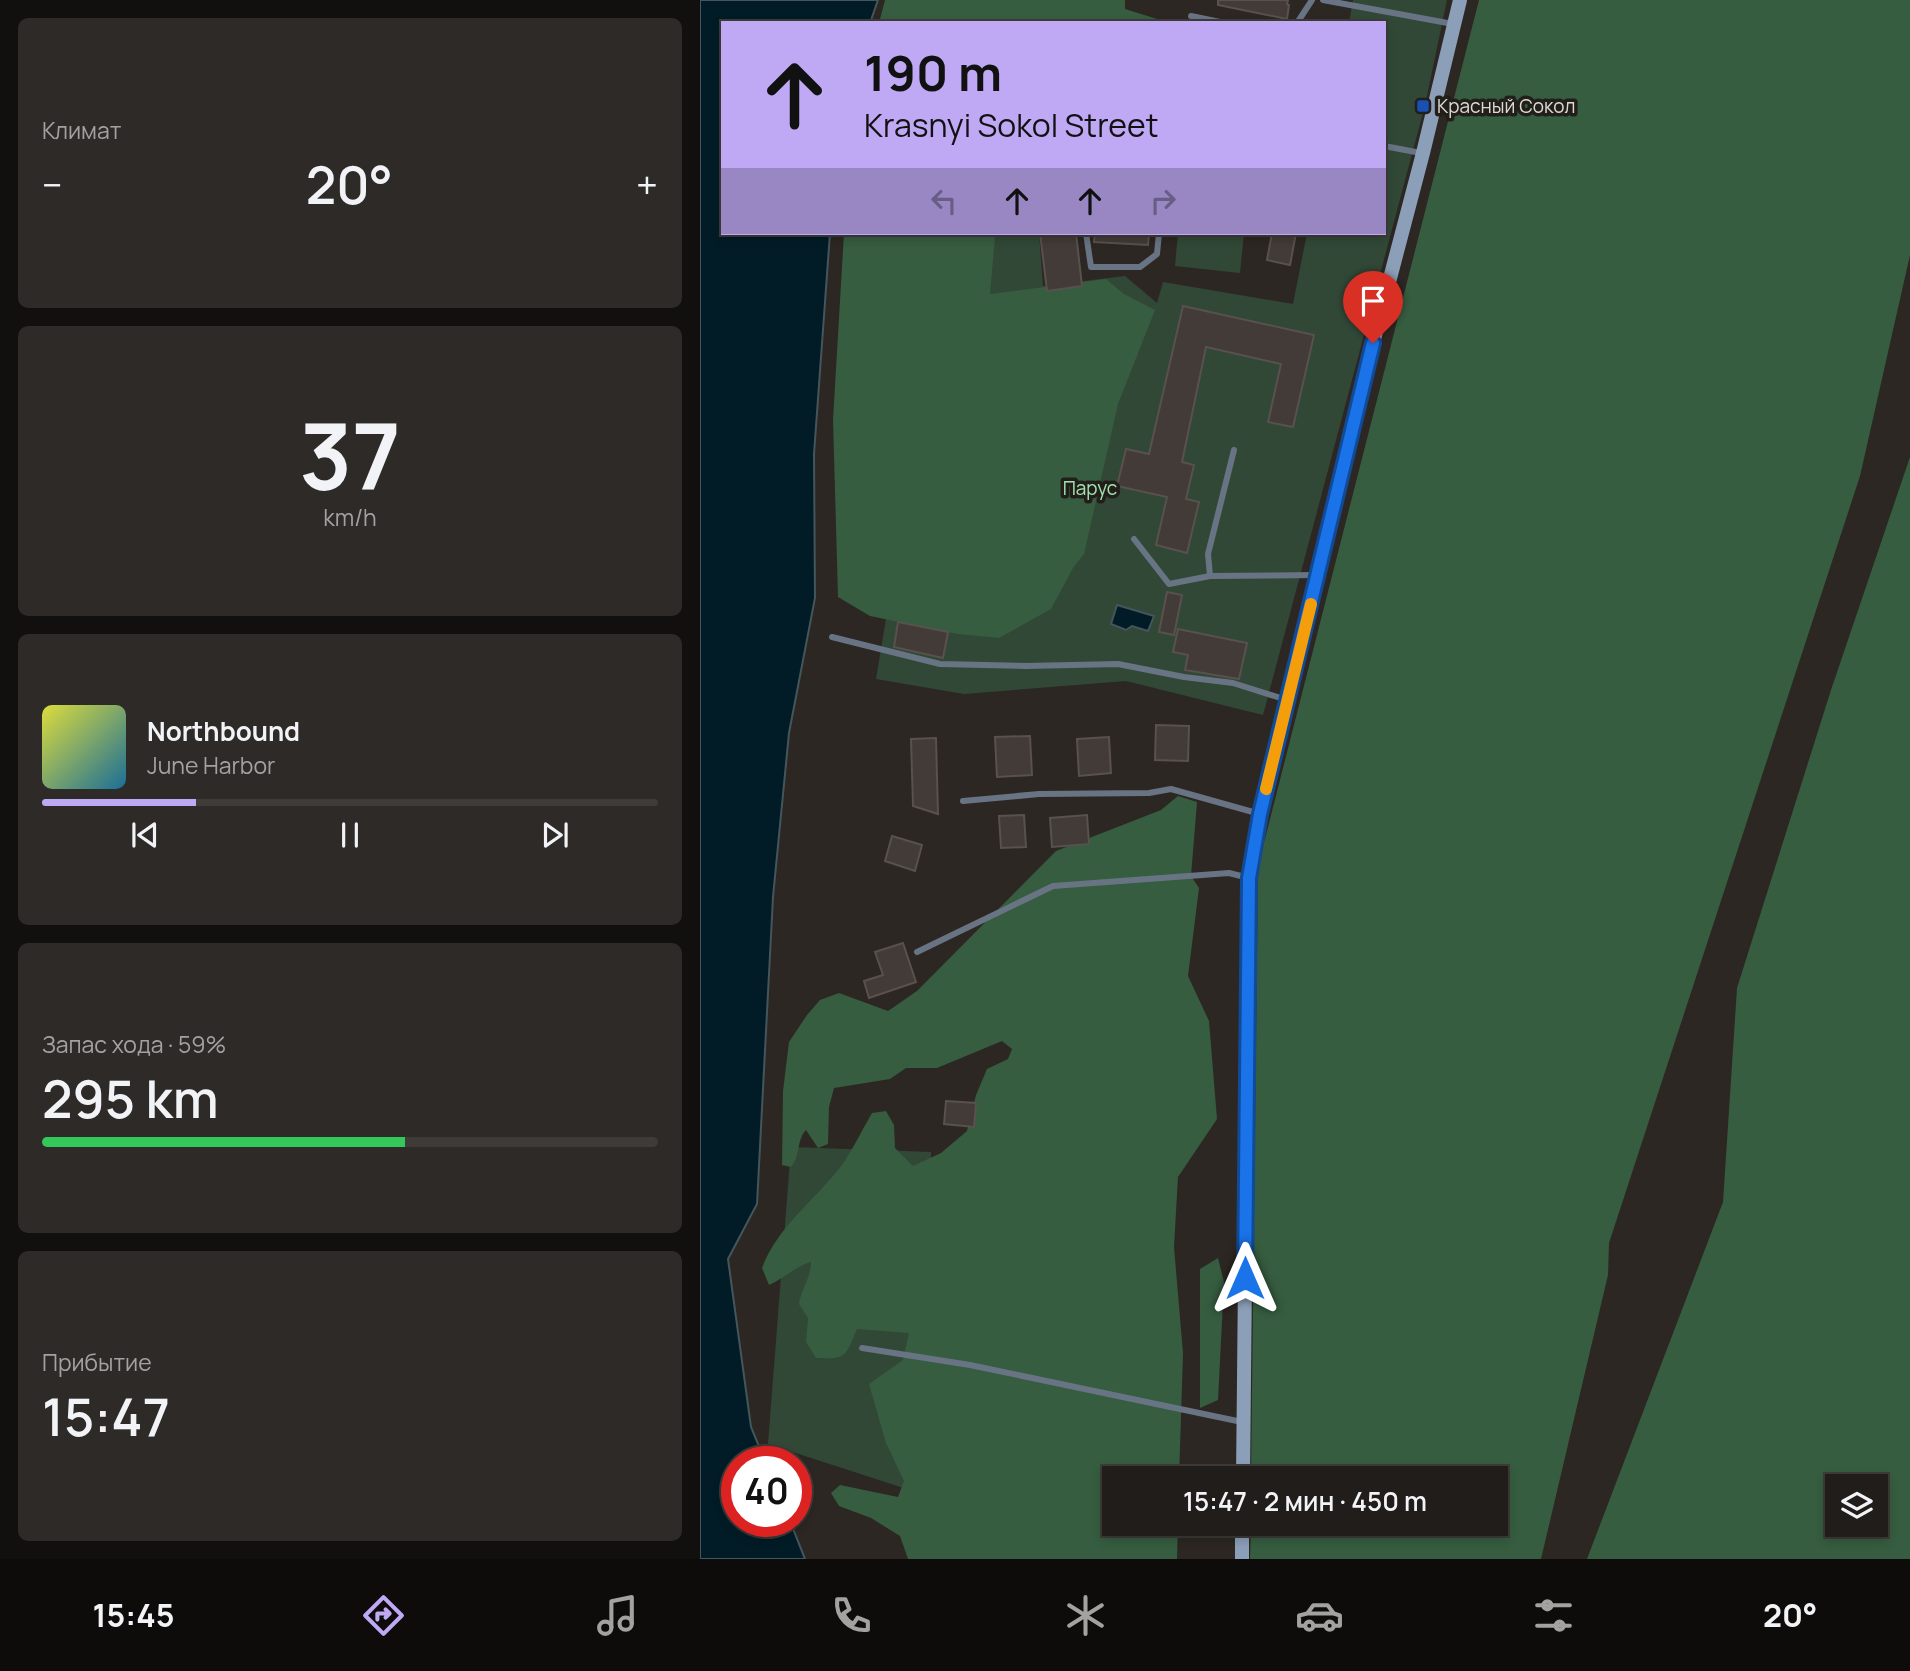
<!DOCTYPE html>
<html lang="ru">
<meta charset="utf-8">
<style>
:root{--surface:#211d1a;--page:#2d2a27;--text:#f1f3f6;--muted:#a2a2a2;--line:#3e3b39;--accent:#bfa9f4}
body{margin:0;font-family:Manrope,sans-serif;background:var(--page);color:var(--text);height:100vh;display:flex;flex-direction:column;font-size:26px;white-space:nowrap}
*{box-sizing:border-box;margin:0}
p{font-size:23px;color:var(--muted)}
.icon{flex:none;width:38px;height:38px;fill:none;stroke:currentColor;stroke-width:2;stroke-linecap:round;stroke-linejoin:round}
.map{position:relative;flex:1;overflow:hidden}
.drawer{display:flex;flex-direction:column;gap:18px;padding:18px;background:#12100e;width:700px}
.drawer>*{flex:none}
.hud{position:absolute;left:21px;top:21px;width:665px;height:214px;border-radius:0px;box-shadow:0 4px 10px #0003,0 0 0 2px var(--line);background:#bfa9f4;color:#111;overflow:hidden}
.controls{position:absolute;left:1125px;top:1474px;display:grid;gap:14px}
.controls a{display:grid;place-items:center;width:63px;height:63px;border-radius:0px;background:var(--surface);box-shadow:0 4px 10px #0003,0 0 0 2px var(--line);font-size:35px}
.speed{position:absolute;left:21px;top:1446px;display:flex;gap:14px;font-size:35px;font-weight:700;text-align:center}
.speed>*{display:grid;place-content:center;width:91px;height:91px;border-radius:50%;background:var(--surface);box-shadow:0 4px 10px #0003,0 0 0 2px var(--line);line-height:1}
.speed .limit{border:10px solid #d22;background:#fff;color:#111}
.pin{position:absolute;display:grid;place-items:center;width:60px;height:60px;color:#fff;margin:-72px -30px;border-radius:50% 50% 50% 0;rotate:-45deg;box-shadow:0 0 7px #0007}
.pin .icon{rotate:45deg}
.me{position:absolute;width:77px;margin:-38px;rotate:0deg;stroke-linejoin:round;filter:drop-shadow(0 0 5px #0008)}
.turn{display:flex;align-items:center;gap:24px;height:147px;padding:0 28px;font-size:32px}
.turn .icon{width:91px;height:91px;stroke-width:2.5}
.turn b{display:block;font-size:49px;line-height:60px}
.lanes{display:flex;align-items:center;height:66px;padding:0 28px;background:#0003;justify-content:center;gap:35px;direction:ltr}
.lanes .off{opacity:.35}
.big{font-size:52px;font-weight:600;line-height:1.1}
.drawer .card{flex:1;display:flex;flex-direction:column;justify-content:center;gap:10px;min-width:0;padding:0 24px;border-radius:10px;background:var(--page)}
.drawer .dial{align-items:center;gap:0}
.dial b{font-size:91px;line-height:1}
.song{display:flex;align-items:center;gap:21px}
.cover{width:84px;height:84px;border-radius:10px;background:linear-gradient(135deg,hsl(60 70% 55%),hsl(200 70% 35%))}
.played{height:7px;border-radius:4px;background:linear-gradient(90deg,var(--accent) 25%,var(--line) 25%)}
.keys{display:flex;justify-content:space-around;direction:ltr}
.heat{display:flex;justify-content:space-between;align-items:center;font-size:38px;direction:ltr}
.charge{height:10px;border-radius:5px;background:linear-gradient(90deg,#34c759 59%,var(--line) 0)}
.trip{position:absolute;left:402px;top:1466px;width:406px;height:70px;border-radius:0px;background:var(--surface);box-shadow:0 4px 10px #0003,0 0 0 2px var(--line);font-weight:600;line-height:70px;text-align:center}
.tab-bar{display:flex;height:112px;justify-content:space-around;align-items:center;background:#0d0c0a;color:var(--muted)}
.tab-bar .icon{width:49px;height:49px}
.tab-bar .on{color:var(--accent)}
.tab-bar b{font-size:32px;color:var(--text)}
main{display:flex;flex:1;min-height:0}
.map>svg:first-child{display:block}
.green{fill:#314837}
.forest{fill:#365d40;fill-rule:evenodd}
.water{fill:#021c27;stroke:#44555c;stroke-width:2}
.building{fill:#423b37;stroke:#58514d;stroke-width:2}
.lines{fill:none;stroke-linecap:round;stroke-linejoin:round}
.lane{stroke:#687484;stroke-width:6}
.secondary{stroke:#8c9fb9;stroke-width:14}
.route-casing{stroke:#114b97;stroke-width:18}
.route{stroke:#1a73e8;stroke-width:12}
.slow{stroke:#f59e0b;stroke-width:12}
.transit-dot{fill:#1a4fb4;stroke:#221e19;stroke-width:2.5}
.labels{text-anchor:middle;stroke-width:7;stroke-linejoin:round;paint-order:stroke}
.poi-label{font-size:19px;fill:#dddad6;stroke:#221e19;text-anchor:start}
.park-label{font-size:19px;fill:#a2e3b2;stroke:#221e19}
</style>
<main>
<section class="drawer">
<div class="card"><p>Климат</p>
<div class="heat"><a>−</a><b class="big">20°</b><a>+</a></div>
</div>
<div class="card dial"><b>37</b><p>km/h</p></div>
<div class="card">
<div class="song"><i class="cover"></i><div><b>Northbound</b><p>June Harbor</p></div></div>
<div class="played"></div>
<div class="keys"><svg class="icon" aria-label="previous" viewBox="0 0 24 24"><path d="M18 5L8 12l10 7zM5 5v14"/></svg><svg class="icon" aria-label="pause" viewBox="0 0 24 24"><path d="M8 5v14M16 5v14"/></svg><svg class="icon" aria-label="next" viewBox="0 0 24 24"><path d="M6 5l10 7-10 7zM19 5v14"/></svg></div>
</div>
<div class="card"><p>Запас хода · 59%</p><b class="big">295 km</b><div class="charge"></div></div>
<div class="card"><p>Прибытие</p><b class="big">15:47</b></div>
</section>
<div class="map">
<svg width="1210" height="1559" viewBox="0 0 1210 1559">
<rect width="100%" height="100%" fill="#2c2722"/>
<!-- green -->
<g class="green">
<polygon points="653,0 747,0 725,105 563,715 426,681 264,694 176,679 193,577 196,233 339,233 343,286 425,276 457,303 463,282 593,304 607,233 684,233 684,23 649,23"/>
<polygon points="478,233 544,233 540,273 475,266"/>
<polygon points="91,1147 231,1152 231,1216 259,1506 68,1444"/>
</g>
<!-- forest -->
<g class="forest">
<polygon points="185,0 425,0 425,9 470,23 179,23"/>
<polygon points="779,0 1210,0 1210,255 1160,476 909,1243 908,1275 841,1559 550,1559 551,1524 796,1524 796,1479 551,1479 558,866"/>
<polygon points="144,233 303,233 295,237 290,294 406,279 424,294 455,310 418,404 384,554 373,568 351,609 299,638 258,634 170,616 138,597 133,420"/>
<path d="M1210,457v1102h-323l136,-357 14,-214 94,-298zM1138,1486h38v38h-38z"/>
<path d="M478,796l19,6 -6,74 8,12 -11,88 21,45 8,98 -39,58 -4,70 9,106 -4,126h-64v45h63l-1,35h-269l-8,-23 -29,-18 -32,-12 -8,-13 9,-8 58,12 6,-16 -18,-38 -17,-59 34,-24 6,-27 -52,-4c-11,26 -10,31 -41,29l-10,-16 2,-24 -9,-14c2,-15 12,-26 12,-42 -16,4 -27,17 -42,23l-7,-17c15,-41 54,-69 80,-103 11,-16 20,-35 30,-52l14,-2 8,14 1,23 18,18 28,-13 26,-22 9,-36 11,-26 21,-10 4,-10 -10,-8 -65,27h-31l-16,11 -56,9 -5,19 -1,37 -10,4 -12,-18c-10,11 -5,25 -15,37l-9,-2 1,-74 6,-49 18,-27 13,-15 19,-7 49,18 29,-20 139,-140 105,-41z"/>
<polygon points="518,1258 524,1282 518,1400 500,1408 500,1269"/>
</g>
<!-- water -->
<g class="water">
<polygon points="0,0 178,0 170,23 23,23 23,233 130,233 114,454 115,598 89,733 73,897 57,1204 28,1259 51,1427 65,1461 37,1461 37,1521 90,1521 105,1559 0,1559"/>
<polygon points="417,605 454,616 448,631 432,626 426,630 411,624"/>
</g>
<!-- building -->
<g class="building">
<polygon points="518,0 588,0 587,4 589,5 587,19 518,5"/>
<polygon points="340,233 376,233 382,286 347,291"/>
<polygon points="395,233 449,233 448,245 394,242"/>
<polygon points="572,233 596,233 590,265 567,260"/>
<polygon points="483,306 614,335 593,427 568,422 581,364 506,347 482,462 494,465 486,499 499,502 487,553 456,545 467,497 417,486 426,449 449,454"/>
<polygon points="467,592 482,595 474,635 459,632"/>
<polygon points="198,622 248,632 243,658 194,647"/>
<polygon points="478,629 547,643 539,679 485,670 488,655 473,652"/>
<polygon points="456,725 489,726 488,761 455,760"/>
<polygon points="330,736 332,775 297,777 295,737"/>
<polygon points="409,737 411,773 379,776 377,739"/>
<polygon points="236,738 238,814 213,806 211,739"/>
<polygon points="324,815 326,847 301,848 299,816"/>
<polygon points="387,815 389,844 352,847 350,818"/>
<polygon points="192,836 222,845 215,871 185,861"/>
<polygon points="203,943 216,982 169,998 164,981 183,975 175,952"/>
<polygon points="246,1101 276,1103 274,1127 244,1124"/>
</g>
<g class="lines">
<!-- lane -->
<g class="lane">
<polyline points="623,0 753,24"/>
<polyline points="491,16 525,23"/>
<polyline points="597,23 612,0"/>
<polyline points="684,146 721,153"/>
<polyline points="386,233 391,267 440,267 457,254 459,233"/>
<polyline points="434,539 469,584 510,576 616,575"/>
<polyline points="510,576 508,554 534,450"/>
<polyline points="132,637 240,664 326,666 418,664 484,677 533,683 587,700"/>
<polyline points="263,801 339,794 449,793 471,789 560,814"/>
<polyline points="217,952 353,886 529,873 549,878"/>
<polyline points="162,1348 270,1365 542,1422"/>
</g>
<!-- secondary -->
<g class="secondary">
<polyline points="543,1479 549,878 560,814 673,343 723,153 760,0"/>
<polyline points="542,1559 542,1524"/>
</g>
</g>
<g class="lines">
<defs>
<polyline id="route" points="545,1278 549,878 560,814 673,343"/>
</defs>
<!-- route casing -->
<use href="#route" class="route-casing"/>
<!-- route -->
<use href="#route" class="route"/>
<!-- slow -->
<polyline class="slow" points="566,789 611,604"/>
</g>
<!-- markers -->
<rect class="transit-dot" x="716" y="99" width="14" height="14" rx="3.5"/>
<g class="labels">
<!-- poi labels -->
<g class="poi-label">
<text x="737" y="113">Красный Сокол</text>
</g>
<!-- park labels -->
<g class="park-label">
<text x="390" y="495">Парус</text>
</g>
</g>
</svg>
<div class="controls">
<a><svg class="icon" aria-label="layers" viewBox="0 0 24 24"><path d="M12 4l9 5-9 5-9-5zM3 14l9 5 9-5"/></svg></a>
</div>
<div class="speed"><div class="limit">40</div></div>
<div class="pin" style="left:673px;top:343px;background:#d93025"><svg class="icon" aria-label="arrive" viewBox="0 0 24 24"><path d="M6 21V4h12l-3 4 3 4H6"/></svg></div>
<svg class="me" style="left:545px;top:1278px" viewBox="-20 -20 40 40"><path d="M0-17L14 15 0 8-14 15z" fill="#1a73e8" stroke="#fff" stroke-width="4"/></svg>
<div class="trip">15:47 · 2 мин · 450 m</div>
<div class="hud">
<div class="turn"><svg class="icon" aria-label="ahead" viewBox="0 0 24 24"><path d="M12 20V5M6 11l6-6 6 6"/></svg><div><b>190 m</b>Krasnyi Sokol Street</div></div>
<div class="lanes"><svg class="icon off" aria-label="left" viewBox="0 0 24 24"><path d="M17 20v-9H6M10 6l-5 5 5 5"/></svg><svg class="icon" aria-label="ahead" viewBox="0 0 24 24"><path d="M12 20V5M6 11l6-6 6 6"/></svg><svg class="icon" aria-label="ahead" viewBox="0 0 24 24"><path d="M12 20V5M6 11l6-6 6 6"/></svg><svg class="icon off" aria-label="right" viewBox="0 0 24 24"><path d="M7 20v-9h11M14 6l5 5-5 5"/></svg></div>
</div>
</div>
</main>
<nav class="tab-bar">
<b>15:45</b>
<svg class="icon on" aria-label="directions" viewBox="0 0 24 24"><path d="M12 3l9 9-9 9-9-9zM9 14v-3h6M13 9l2 2-2 2"/></svg>
<svg class="icon" aria-label="music" viewBox="0 0 24 24"><path d="M9 18V5l10-2v13"/><circle cx="6" cy="18" r="3"/><circle cx="16" cy="16" r="3"/></svg>
<svg class="icon" aria-label="phone" viewBox="0 0 24 24"><path d="M5 4h4l2 5-3 2q2 4 5 5l2-3 5 2v4C11 20 4 13 5 4z"/></svg>
<svg class="icon" aria-label="climate" viewBox="0 0 24 24"><path d="M12 3v18M4 7l16 10M4 17L20 7"/></svg>
<svg class="icon" aria-label="car" viewBox="0 0 24 24"><path d="M5 17H2v-5l4-1 3-4h7l3 4 3 1v5h-3M9 17h6M6 11h13"/><circle cx="7" cy="17" r="2"/><circle cx="17" cy="17" r="2"/></svg>
<svg class="icon" aria-label="filters" viewBox="0 0 24 24"><path d="M4 7h16M4 17h16"/><circle cx="9" cy="7" r="2"/><circle cx="15" cy="17" r="2"/></svg>
<b>20°</b>
</nav>
